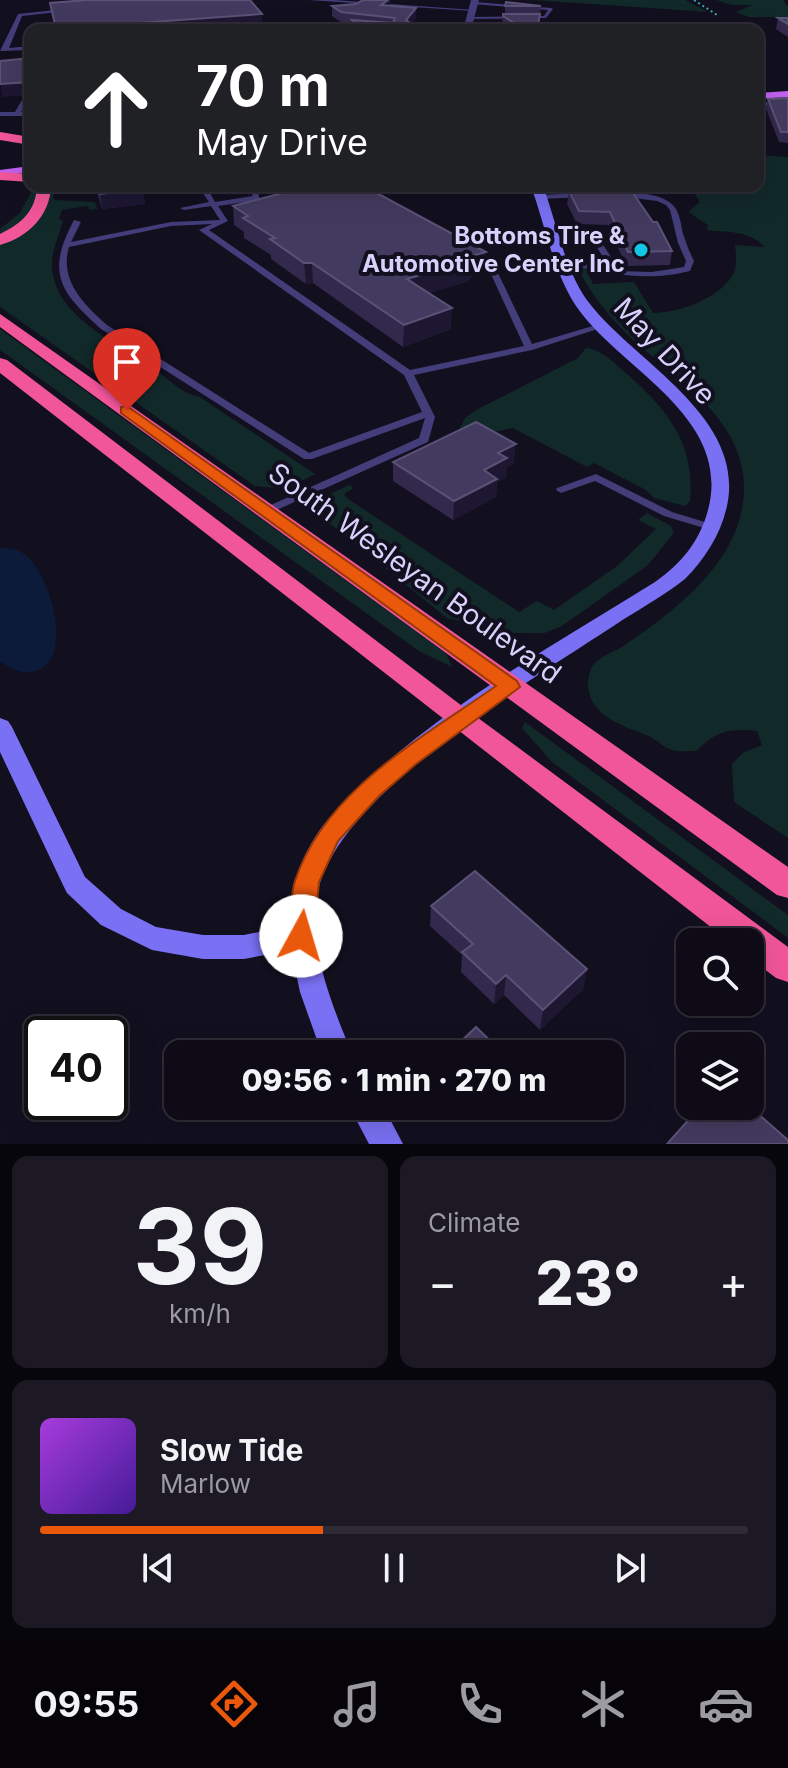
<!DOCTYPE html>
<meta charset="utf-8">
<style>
:root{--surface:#0e0b17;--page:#1c1924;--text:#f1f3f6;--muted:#9b9ba1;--line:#2e2b36;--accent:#ea580c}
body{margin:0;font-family:Inter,sans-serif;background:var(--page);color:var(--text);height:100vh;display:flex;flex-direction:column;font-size:30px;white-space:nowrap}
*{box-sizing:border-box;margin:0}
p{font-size:26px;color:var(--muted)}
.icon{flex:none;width:44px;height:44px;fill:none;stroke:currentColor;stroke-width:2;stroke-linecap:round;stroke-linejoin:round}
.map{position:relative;height:1144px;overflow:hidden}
.details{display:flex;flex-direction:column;gap:12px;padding:12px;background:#08060d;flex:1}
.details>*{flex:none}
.top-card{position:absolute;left:24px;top:24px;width:740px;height:168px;border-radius:16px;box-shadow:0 8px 32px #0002,0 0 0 2px var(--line);background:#202124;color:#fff;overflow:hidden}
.buttons{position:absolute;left:676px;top:928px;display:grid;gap:16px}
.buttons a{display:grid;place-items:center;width:88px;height:88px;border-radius:16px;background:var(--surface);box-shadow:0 8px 32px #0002,0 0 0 2px var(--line);font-size:40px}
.speed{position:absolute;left:24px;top:1016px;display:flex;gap:16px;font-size:40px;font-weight:700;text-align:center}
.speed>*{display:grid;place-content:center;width:104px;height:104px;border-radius:50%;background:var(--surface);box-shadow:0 8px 32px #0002,0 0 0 2px var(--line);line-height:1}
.speed .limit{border:4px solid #111;border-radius:12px;background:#fff;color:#111}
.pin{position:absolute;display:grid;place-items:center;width:68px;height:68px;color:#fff;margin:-82px -34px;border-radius:50% 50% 50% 0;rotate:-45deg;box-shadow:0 0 8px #0007}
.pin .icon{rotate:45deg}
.me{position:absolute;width:88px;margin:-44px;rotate:6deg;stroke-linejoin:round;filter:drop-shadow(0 0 6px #0008)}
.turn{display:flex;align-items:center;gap:28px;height:168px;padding:0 40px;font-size:36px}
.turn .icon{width:104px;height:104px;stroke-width:2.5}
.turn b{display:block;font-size:56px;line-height:68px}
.big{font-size:60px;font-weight:800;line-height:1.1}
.details .card{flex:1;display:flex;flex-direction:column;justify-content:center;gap:12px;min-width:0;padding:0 28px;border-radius:16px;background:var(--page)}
.details .dial{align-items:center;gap:0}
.dial b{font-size:104px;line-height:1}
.song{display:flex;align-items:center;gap:24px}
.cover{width:96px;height:96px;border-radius:12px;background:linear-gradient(135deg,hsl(280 70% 55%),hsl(260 70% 35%))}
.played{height:8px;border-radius:4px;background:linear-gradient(90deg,var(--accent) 40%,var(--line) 40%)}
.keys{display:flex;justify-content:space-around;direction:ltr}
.heat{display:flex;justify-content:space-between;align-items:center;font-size:44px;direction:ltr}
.details .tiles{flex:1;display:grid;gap:12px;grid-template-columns:1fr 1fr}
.card:last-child{grid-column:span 2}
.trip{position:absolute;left:164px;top:1040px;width:460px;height:80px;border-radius:16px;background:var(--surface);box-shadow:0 8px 32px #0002,0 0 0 2px var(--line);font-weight:800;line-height:80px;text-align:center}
.dock{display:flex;height:128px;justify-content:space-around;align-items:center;background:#060409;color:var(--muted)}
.dock .icon{width:56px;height:56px}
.dock .selected{color:var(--accent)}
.dock b{font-size:36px;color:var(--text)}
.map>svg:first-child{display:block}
.green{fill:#122929}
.water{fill:#0d1b3a}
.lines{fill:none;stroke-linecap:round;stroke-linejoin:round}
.path{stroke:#38a8a6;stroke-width:2;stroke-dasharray:2 3;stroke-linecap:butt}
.lane{fill:#433d7a;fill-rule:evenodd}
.street{fill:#433d7a;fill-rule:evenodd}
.secondary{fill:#7970f3;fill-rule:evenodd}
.primary{fill:#c261f2;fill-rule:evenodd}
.highway{fill:#f15699;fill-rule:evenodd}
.wall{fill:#32294c}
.shaded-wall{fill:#1d1732}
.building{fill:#433b5f;stroke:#5b5277;stroke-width:2}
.route{fill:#ea580c;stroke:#983908;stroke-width:2}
.poi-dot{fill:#13c6e5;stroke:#120f1f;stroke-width:3}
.labels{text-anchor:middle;stroke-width:8;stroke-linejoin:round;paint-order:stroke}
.far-poi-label{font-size:24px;font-weight:bold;fill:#d8d1fb;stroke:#120f1f;text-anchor:end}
.street-label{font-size:28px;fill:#d8d1fb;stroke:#120f1f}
</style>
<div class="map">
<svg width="788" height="1144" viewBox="0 0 788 1144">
<rect width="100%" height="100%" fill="#120f1f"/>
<!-- green -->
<g class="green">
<polygon points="533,0 685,0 708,12"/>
<polygon points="716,0 783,0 788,7 788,17 749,17 736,12 752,5 732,5"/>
<path d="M758,155l30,2v681l-54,-36 -2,-38 11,-11 19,-8 -5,-14c-29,-3 -40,0 -61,20 -8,0 -17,1 -24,-1 -8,-2 -14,-9 -21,-13 -24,-10 -60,-19 -63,-50 0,-7 1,-18 6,-23 7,-8 22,-13 31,-19 57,-39 128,-94 118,-171 -8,-62 -73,-99 -114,-138 -21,-20 -38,-43 -52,-68l9,1 7,15 41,-2 19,31c25,0 65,-14 79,-37 6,-10 4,-20 3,-31l29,2c-11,-16 -39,-15 -57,-17l1,-5 -20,-13 12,-10 -6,-9 -36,-6 -111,-1h211z"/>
<path d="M30,173v13h60l3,6 -20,-3 -18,3 -2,5 2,3 40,2 2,7 -7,1 -3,-4 -25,4 -3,9 4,2c-4,14 -11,29 -11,43 0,50 61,77 96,100 16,11 33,30 52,33l115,77 -30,15 -30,-3 -255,-179v-78l20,-16 11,-21 -5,-9 -13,-8z"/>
<polygon points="0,329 436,646 447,655 452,667 419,651 0,350"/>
<path d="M586,348c17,2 28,15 41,26 42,37 68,70 63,127l-5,5 -31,-8 -8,-8 -52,-27 -7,4 -74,-39 -59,12 11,-22 11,-8 102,-52z"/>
<polygon points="349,485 354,488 344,494 348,499 519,612 537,601 554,610 617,566 656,529 638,520 647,513 671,526 674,533 648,565 562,626 545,633 507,633 447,618 318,514 314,508 316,501"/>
<polygon points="525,722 788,915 788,938 552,762 522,728"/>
</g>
<!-- water -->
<path class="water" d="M0,548c6,0 13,0 19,3 32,13 63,126 4,121 -7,0 -16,-7 -23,-10z"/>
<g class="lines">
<!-- path -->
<polyline class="path" points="694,0 717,15"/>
<!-- lane -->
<g class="lane">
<polygon points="309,0 334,0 474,10 472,11"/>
<polygon points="474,2 551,8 553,9 546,18 468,19 470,17 544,16 548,10 472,4"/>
<polygon points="65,9 67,11 22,16 9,48 30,46 30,50 0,51 18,14"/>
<polygon points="336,25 393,30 336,27 277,30"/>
<polygon points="22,100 27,101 21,112 30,112 30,116 0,116 0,112 15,112"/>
<polygon points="788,100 788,104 758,107 758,103"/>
<path d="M198,186h8l9,16 38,-6 -5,-10h8l4,14 -42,6 10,15 -19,9 201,140 114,-24 -34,-74 -21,-10v-4h3l25,13 35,73 71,-21 4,3 -75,24 -118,25 21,42 -7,25 -158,71h-8l-2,-2 2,-2 157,-71 6,-20 -113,41h-8l-203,-130c-42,-38 -55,-56 -27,-109l7,2 -10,20 100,-20 49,-2 -9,-14 -27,4 -4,-2 29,-6zM212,224l-13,6 205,145 18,37 -113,41 -202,-128c-23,-20 -48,-45 -38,-78l102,-21z"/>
<path d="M617,192c18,0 52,1 60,19 3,6 4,13 5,19 3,11 7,21 12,31l-4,10c-49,12 -79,1 -127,-6v-4l16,1 32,8 -18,-29 -37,-2h-3v-4l45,2 22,34 32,1 32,-5 2,-6 -8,-18 -8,-33 -4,-5 -9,-4 -40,-5z"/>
<polygon points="582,193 586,195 585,197 541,199 537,197 541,195"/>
<polygon points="596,474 672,512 718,526 720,528 714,531 664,516 595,481 561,493 556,490 557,488"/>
</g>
<!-- street -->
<polygon class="street" points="471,0 479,0 471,30 463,30"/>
<!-- secondary -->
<g class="secondary">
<path d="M531,186h12c14,37 22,87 47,118 46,59 156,113 137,202 -6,28 -22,53 -42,73 -19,15 -40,27 -61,40 -84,56 -274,167 -304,264 -17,55 12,121 32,171h-30l-22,-62 -9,-42 -47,9h-41l-51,-9 -51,-25 -34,-32 -4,-8 -63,-133v-34l8,3 4,6 73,150 36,32 35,18 47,8h41l45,-9c1,-30 7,-56 22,-82 13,-24 36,-45 56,-64 85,-79 190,-137 288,-198 26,-18 45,-41 53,-72 25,-94 -89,-141 -132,-204 -23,-35 -31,-81 -45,-120z"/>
<polygon points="349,1106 383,1106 403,1144 369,1144"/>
</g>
<!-- primary -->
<g class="primary">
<polygon points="788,91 788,97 758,99 758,93"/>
<polygon points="30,166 30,172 0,176 0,170"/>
</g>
<!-- highway -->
<g class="highway">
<polygon points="0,132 30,137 30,145 0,140"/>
<polygon points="0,172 30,174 30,182 0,180"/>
<path d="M37,186h14c-1,30 -23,51 -51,59v-11c21,-10 36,-23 37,-48z"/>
<polygon points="0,314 788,867 788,898 777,895 0,327"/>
<polygon points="0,358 7,360 470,712 788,947 788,982 776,978 750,958 750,942 730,942 0,373"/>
</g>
</g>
<!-- wall -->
<g class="wall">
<polygon points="390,0 390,6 416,8 416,18 411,24 419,30 352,30 352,24 341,22 332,16 332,6"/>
<polygon points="505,6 541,6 540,13 505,14"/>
<polygon points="503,14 540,14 538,30 512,30 502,24"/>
<polygon points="778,18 788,18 788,37 776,29"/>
<polygon points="788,98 788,143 779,142 766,109 768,99"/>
<polygon points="95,186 141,186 145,204 102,209"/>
<polygon points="271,186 364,186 486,252 485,273 470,277 469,281 429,293 451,329 403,347 313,283 306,284 271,259 271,255 244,238 244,232 234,225 233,206 277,194"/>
<polygon points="590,187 672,251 670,265 626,266 608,225 577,224 567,204 569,191 589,191"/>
<polygon points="393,462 514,463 507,467 506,477 497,482 496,497 453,520 393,481"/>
<polygon points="431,906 587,969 583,989 540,1030 504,995 494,1004 461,972 462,955 430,926"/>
<polygon points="456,1046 504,1054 455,1054"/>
</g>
<!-- shaded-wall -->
<g class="shaded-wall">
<polygon points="388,0 390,0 390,8 381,5"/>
<polygon points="416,8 416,18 407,30 406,20"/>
<polygon points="262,14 263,29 244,30 56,29"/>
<polygon points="30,82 30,95 2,97 0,84"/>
<polygon points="284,186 338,186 282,201 281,187"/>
<polygon points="143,189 145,204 102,209 100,194"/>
<polygon points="486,252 485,273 470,277 469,281 406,300 407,279 468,257"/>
<polygon points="304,263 312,263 313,283 306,284"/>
<polygon points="452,308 451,329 403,347 404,325"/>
<polygon points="516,444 514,463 507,467 506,477 497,482 496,497 453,520 454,501 484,470 498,453"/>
<polygon points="587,969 583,989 540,1030 543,1010"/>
<polygon points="506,975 504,995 494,1004 496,984"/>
</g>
<!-- building -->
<g class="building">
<polygon points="86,0 250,0 262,14 56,29 50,3"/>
<polygon points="363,0 388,0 381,5 416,8 406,20 419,30 364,30 352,20 393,23 395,18 341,12 332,6 356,4"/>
<polygon points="506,2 541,6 505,6"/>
<polygon points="503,14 540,14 537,30 525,30 503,16"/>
<polygon points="778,18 788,18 788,24"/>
<polygon points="30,58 30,82 0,84 0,61"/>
<polygon points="788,98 788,132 781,132 768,99"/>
<polygon points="97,186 141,186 143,189 100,194"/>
<polygon points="309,186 364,186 486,252 468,257 470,260 407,279 452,308 404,325 312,263 304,263 270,239 275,238 243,218 248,216 233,206"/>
<polygon points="590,187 630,189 653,222 657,222 672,251 628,252 610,212 579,211 569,191 592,191"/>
<polygon points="476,422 516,444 498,453 507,458 484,470 497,479 454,501 393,462"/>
<polygon points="475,871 587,969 543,1010 506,975 496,984 462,952 473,944 431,906"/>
<polygon points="476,1027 504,1054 464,1054 456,1046"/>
<polygon points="701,1106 749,1106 788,1140 788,1144 667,1144"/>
</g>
<!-- route -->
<path class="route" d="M127,406l390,275 3,6 -104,77 -37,32 -41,45 -19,41 -5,54 -4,8 -9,3 -9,-3 -3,-8c2,-18 1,-39 6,-55 30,-91 127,-143 201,-195l-375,-273v-6z"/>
<!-- markers -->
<circle class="poi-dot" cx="641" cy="250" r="8"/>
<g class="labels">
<!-- far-poi labels -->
<g class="far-poi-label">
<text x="625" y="244">Bottoms Tire &amp;<tspan x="625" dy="28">Automotive Center Inc</tspan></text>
</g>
<!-- street labels -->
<g class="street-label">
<text transform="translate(665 351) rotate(47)" y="10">May Drive</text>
<text transform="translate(415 573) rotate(36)" y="10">South Wesleyan Boulevard</text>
</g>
</g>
</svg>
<div class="buttons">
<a><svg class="icon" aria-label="search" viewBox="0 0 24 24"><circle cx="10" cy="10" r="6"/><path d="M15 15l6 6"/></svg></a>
<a><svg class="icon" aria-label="layers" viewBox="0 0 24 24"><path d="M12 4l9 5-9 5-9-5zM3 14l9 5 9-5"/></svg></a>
</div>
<div class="speed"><div class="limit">40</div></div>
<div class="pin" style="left:127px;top:410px;background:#d93025"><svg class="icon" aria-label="arrive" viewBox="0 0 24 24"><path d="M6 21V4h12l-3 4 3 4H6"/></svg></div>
<svg class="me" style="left:301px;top:936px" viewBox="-20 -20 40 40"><circle r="19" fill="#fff"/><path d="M0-13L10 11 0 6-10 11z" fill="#ea580c"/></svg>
<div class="trip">09:56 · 1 min · 270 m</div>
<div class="top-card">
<div class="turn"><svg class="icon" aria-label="ahead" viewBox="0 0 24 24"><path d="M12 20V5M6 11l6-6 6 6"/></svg><div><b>70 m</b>May Drive</div></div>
</div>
</div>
<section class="details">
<div class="tiles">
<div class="card dial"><b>39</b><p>km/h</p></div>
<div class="card"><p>Climate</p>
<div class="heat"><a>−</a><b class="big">23°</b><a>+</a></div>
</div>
<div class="card">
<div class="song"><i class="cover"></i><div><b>Slow Tide</b><p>Marlow</p></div></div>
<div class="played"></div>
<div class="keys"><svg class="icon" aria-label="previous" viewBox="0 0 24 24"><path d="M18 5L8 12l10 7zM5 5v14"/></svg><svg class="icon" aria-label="pause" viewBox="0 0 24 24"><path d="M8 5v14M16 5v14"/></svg><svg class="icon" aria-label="next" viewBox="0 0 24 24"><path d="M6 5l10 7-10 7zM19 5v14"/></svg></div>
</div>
</div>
</section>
<nav class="dock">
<b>09:55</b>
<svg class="icon selected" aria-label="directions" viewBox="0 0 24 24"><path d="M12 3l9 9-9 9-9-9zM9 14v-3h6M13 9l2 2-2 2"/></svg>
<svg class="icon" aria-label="music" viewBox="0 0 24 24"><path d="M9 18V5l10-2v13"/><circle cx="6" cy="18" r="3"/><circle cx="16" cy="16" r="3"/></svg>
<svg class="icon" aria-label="phone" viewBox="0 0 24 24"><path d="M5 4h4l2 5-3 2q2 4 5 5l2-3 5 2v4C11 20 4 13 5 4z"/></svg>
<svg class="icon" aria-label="climate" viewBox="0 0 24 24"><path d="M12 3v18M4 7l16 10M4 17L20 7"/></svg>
<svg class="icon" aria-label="car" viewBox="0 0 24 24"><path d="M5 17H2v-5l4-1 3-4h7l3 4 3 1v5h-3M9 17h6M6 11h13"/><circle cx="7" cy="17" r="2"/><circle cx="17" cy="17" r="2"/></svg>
</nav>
